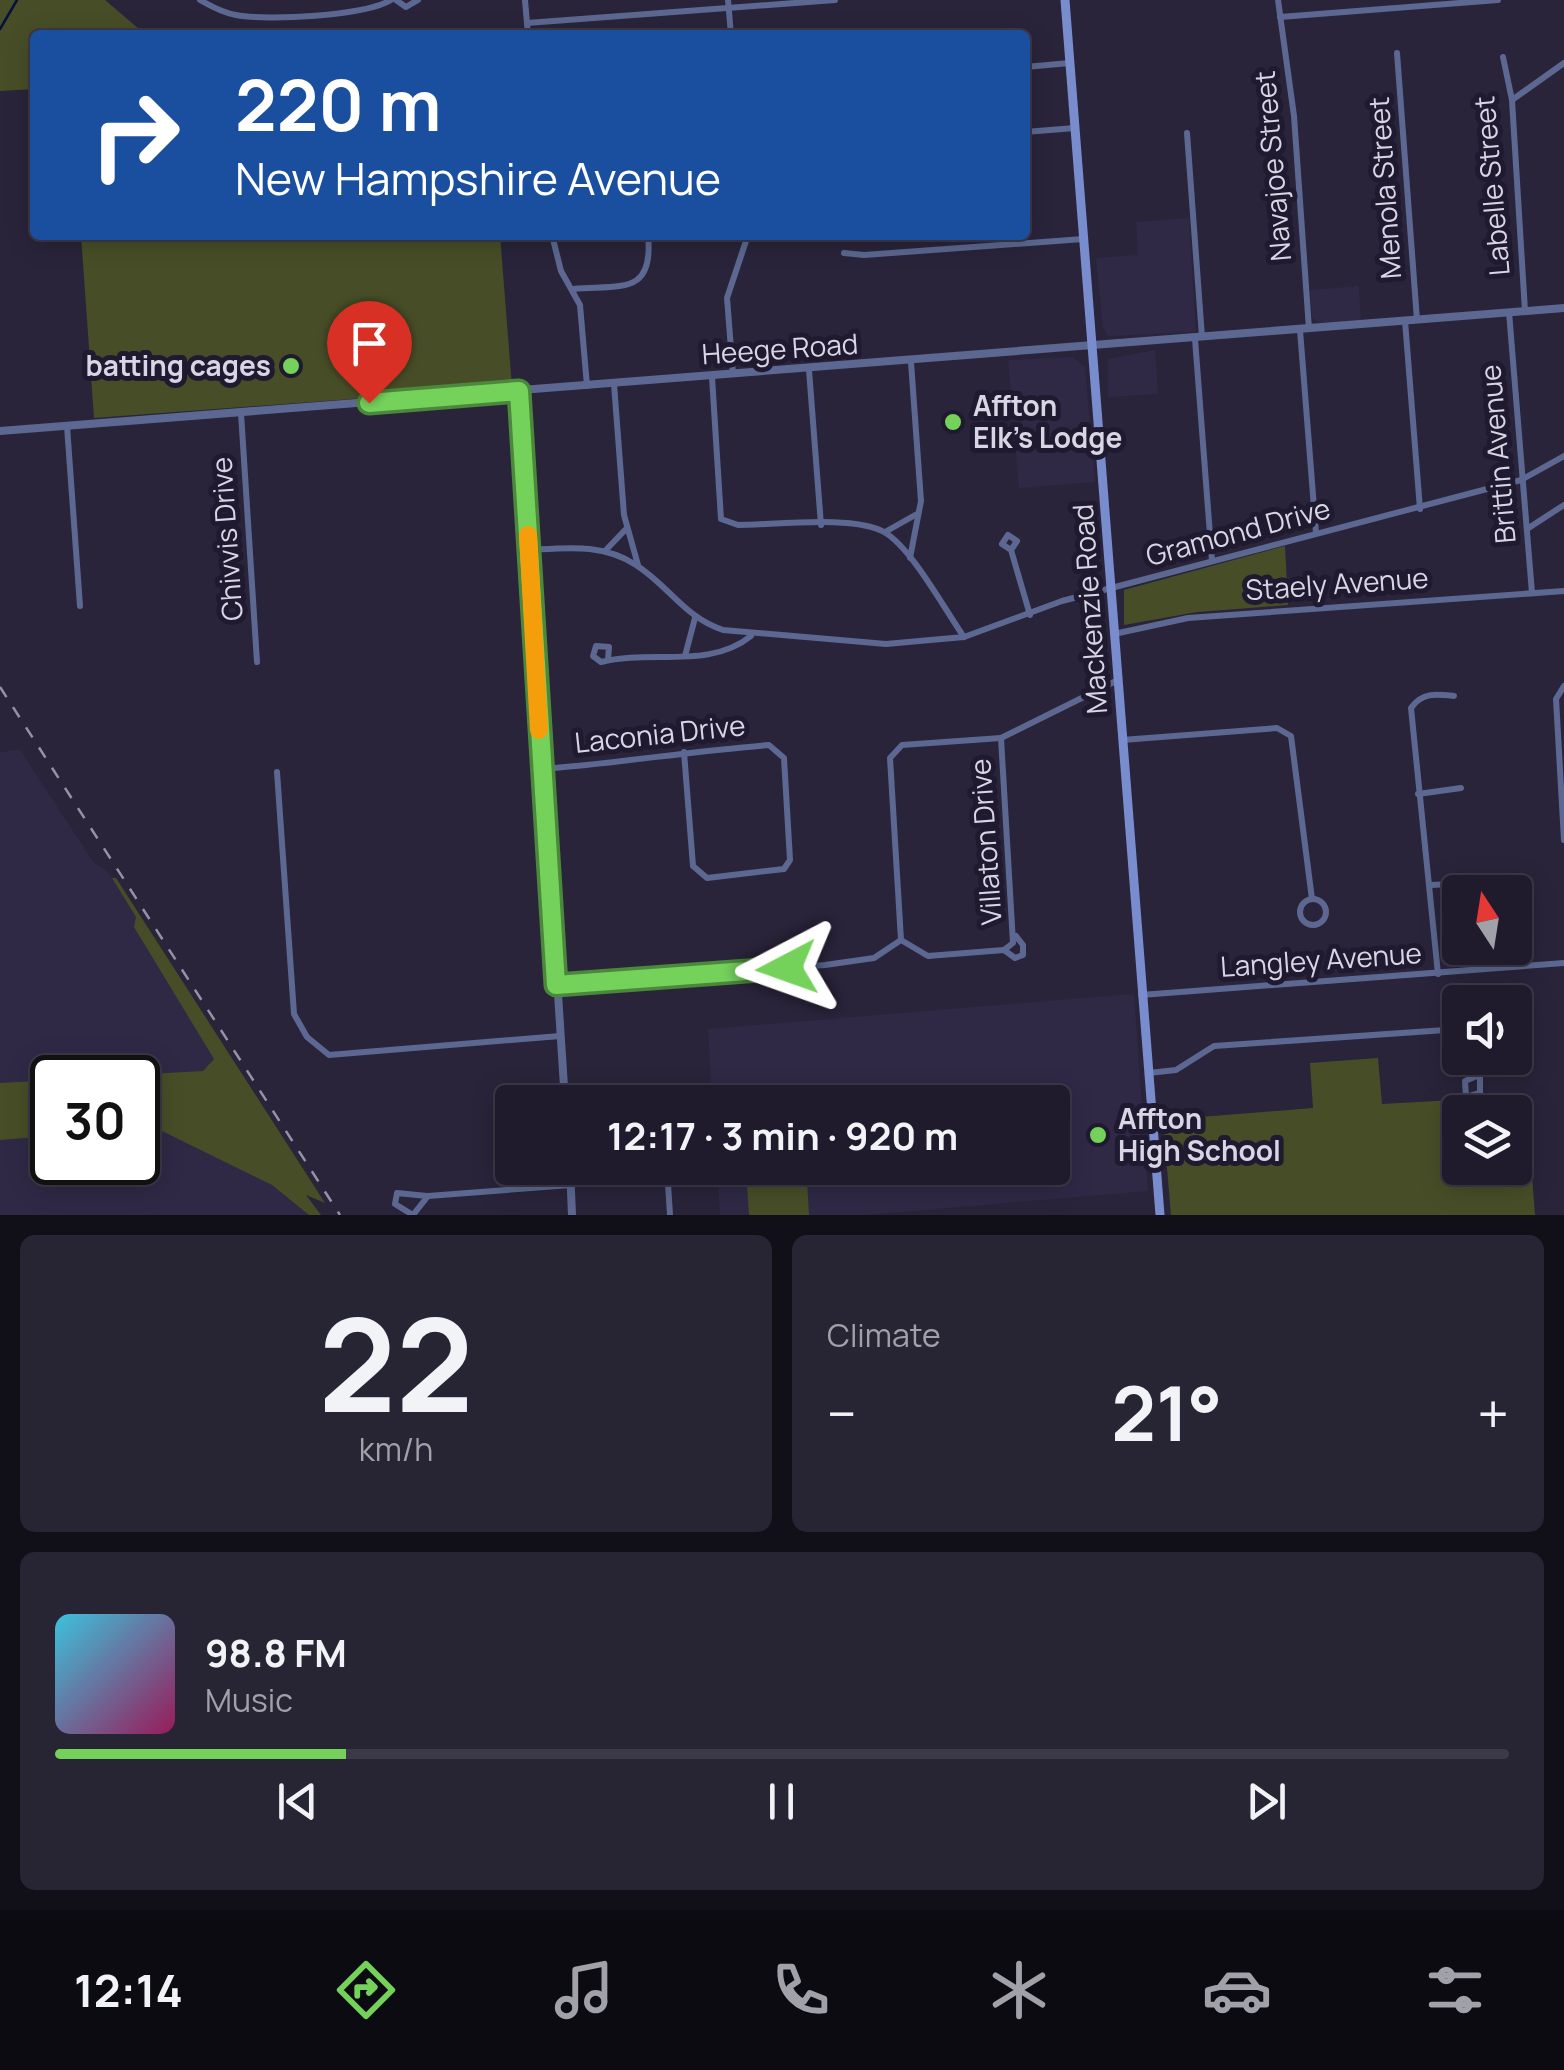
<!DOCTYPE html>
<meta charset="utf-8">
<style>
:root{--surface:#1f1b2c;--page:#272434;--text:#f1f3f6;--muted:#a1a1a9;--line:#3c3948;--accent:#74d25b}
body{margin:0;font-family:Manrope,sans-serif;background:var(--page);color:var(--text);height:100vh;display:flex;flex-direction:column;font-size:38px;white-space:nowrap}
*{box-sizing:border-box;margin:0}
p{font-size:32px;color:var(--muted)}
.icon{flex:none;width:55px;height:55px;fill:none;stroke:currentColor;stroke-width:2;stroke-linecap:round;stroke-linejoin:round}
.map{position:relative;height:1215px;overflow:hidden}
.side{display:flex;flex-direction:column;gap:20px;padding:20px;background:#110f18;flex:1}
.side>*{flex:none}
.guide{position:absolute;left:30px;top:30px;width:1000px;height:210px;border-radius:10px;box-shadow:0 5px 25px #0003,0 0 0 2px var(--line);background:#1a4fa0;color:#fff;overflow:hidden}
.needle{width:65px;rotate:348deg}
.fabs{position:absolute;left:1442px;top:875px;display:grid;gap:20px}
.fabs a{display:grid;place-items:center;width:90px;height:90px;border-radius:10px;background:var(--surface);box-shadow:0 5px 25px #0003,0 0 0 2px var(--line);font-size:50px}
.speed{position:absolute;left:30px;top:1055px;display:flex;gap:20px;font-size:50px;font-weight:700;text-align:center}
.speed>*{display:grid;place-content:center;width:130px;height:130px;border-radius:50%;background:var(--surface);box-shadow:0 5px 25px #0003,0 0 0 2px var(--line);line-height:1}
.speed .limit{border:5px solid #111;border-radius:15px;background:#fff;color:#111}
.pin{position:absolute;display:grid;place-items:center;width:85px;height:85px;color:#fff;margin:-102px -42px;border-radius:50% 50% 50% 0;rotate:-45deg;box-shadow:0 0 10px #0007}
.pin .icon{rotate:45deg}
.me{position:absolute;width:110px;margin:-55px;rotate:266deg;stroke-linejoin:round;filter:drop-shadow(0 0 8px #0008)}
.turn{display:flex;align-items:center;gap:35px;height:210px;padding:0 40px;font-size:45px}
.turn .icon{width:130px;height:130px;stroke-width:2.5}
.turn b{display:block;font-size:70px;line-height:85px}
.big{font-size:75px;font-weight:700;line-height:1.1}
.side .tile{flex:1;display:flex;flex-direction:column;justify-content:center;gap:15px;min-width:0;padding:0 35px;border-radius:15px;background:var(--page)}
.side .dial{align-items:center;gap:0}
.dial b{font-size:130px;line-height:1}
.song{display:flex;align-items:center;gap:30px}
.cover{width:120px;height:120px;border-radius:15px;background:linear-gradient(135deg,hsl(190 70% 55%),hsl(330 70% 35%))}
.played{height:10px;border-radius:5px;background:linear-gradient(90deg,var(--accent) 20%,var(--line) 20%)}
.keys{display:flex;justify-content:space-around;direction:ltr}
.heat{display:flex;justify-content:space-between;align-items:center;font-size:55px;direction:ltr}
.side .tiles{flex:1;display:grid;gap:20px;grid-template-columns:1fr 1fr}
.tile:last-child{grid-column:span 2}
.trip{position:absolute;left:495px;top:1085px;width:575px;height:100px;border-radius:10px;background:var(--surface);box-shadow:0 5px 25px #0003,0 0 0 2px var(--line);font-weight:700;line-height:100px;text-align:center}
.menu{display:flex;height:160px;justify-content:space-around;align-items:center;background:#0c0b12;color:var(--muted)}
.menu .icon{width:70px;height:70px}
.menu .selected{color:var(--accent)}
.menu b{font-size:45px;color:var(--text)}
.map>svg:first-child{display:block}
.built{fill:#2f2946}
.green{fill:#474e27;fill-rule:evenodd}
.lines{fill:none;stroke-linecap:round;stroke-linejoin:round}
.stream{stroke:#03123d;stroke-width:2.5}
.minor{stroke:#5c6891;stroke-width:6}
.tertiary{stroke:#5c6891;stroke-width:8}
.secondary{stroke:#798ccd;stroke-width:9}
.rail{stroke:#9592a4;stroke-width:2.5;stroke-dasharray:12 12;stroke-linecap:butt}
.route-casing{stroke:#4b883b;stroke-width:25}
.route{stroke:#74d25b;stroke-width:18}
.slow{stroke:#f59e0b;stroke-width:18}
.poi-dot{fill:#74d25b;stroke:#1f1a30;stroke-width:4}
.labels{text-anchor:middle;stroke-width:10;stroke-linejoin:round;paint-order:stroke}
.street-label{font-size:28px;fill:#d8d6e5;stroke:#1f1a30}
.poi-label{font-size:28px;font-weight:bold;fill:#d8d6e5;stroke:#1f1a30;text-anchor:start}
</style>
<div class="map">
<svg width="1564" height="1215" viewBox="0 0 1564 1215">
<rect width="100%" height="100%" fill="#29243a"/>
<!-- built -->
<g class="built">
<polygon points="1189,218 1196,332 1108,336 1103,327 1096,258 1138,255 1136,222"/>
<polygon points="1359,286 1361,320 1319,323 1312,317 1310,290"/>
<polygon points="1155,350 1158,394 1108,397 1108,359"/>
<polygon points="1073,357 1085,367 1095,482 1019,488 1008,360"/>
<polygon points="20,750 94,863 108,872 136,917 214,1059 203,1071 0,1083 0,752"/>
<polygon points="1134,994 1148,1191 866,1215 720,1215 717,1168 1052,1168 1052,1102 712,1102 708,1029"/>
<polygon points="157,1128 272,1185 309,1215 0,1215 0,1140 52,1136 52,1162 138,1162 138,1130"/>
</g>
<!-- green -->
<g class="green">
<polygon points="0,0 105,0 146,35 35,35 35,89 0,91"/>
<polygon points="81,235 500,235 512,387 94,418"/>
<polygon points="1285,546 1288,605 1197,612 1124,625 1124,590"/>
<polygon points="112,878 116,878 325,1203 306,1195 321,1215 309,1215 272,1185 158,1129 138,1130 138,1078 91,1077 203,1071 214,1059 134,927 136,917"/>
<path d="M1378,1058l4,46 144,-8 9,119h-364l-8,-95 150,-12 -3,-45zM1460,1112h55v56h-55z"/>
<polygon points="52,1080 52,1136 0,1140 0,1083"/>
<polygon points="807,1181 809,1215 749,1215 747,1185"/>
</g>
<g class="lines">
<!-- stream -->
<polyline class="stream" points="0,29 17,0"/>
<!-- minor -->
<g class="minor">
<path d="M200,0c12,7 23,13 36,15 31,6 129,1 155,-15"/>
<polyline points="396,0 406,7 418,0"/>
<polyline points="525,0 528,35"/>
<polyline points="728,0 731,35"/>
<polyline points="1278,0 1294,116 1309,329"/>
<polyline points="1280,17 1498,0"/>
<polyline points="527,23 835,0"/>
<polyline points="1397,53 1417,320"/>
<polyline points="1503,57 1512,100 1525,311"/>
<polyline points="1025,67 1070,63"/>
<polyline points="1512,100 1564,63"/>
<polyline points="1025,132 1075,128"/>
<polyline points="1187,133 1202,337"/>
<polyline points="552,235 561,271 580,305 587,386"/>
<polyline points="844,253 864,255 1083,239"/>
<path d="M574,289c48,-4 80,6 74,-54"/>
<polyline points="1509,312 1532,593"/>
<polyline points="1405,321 1420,509"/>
<polyline points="1300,330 1316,533"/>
<polyline points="1195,339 1212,561"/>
<polyline points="809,370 821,525"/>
<polyline points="733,374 727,298 748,235"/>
<path d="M712,377l9,142 17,6c36,0 116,-10 146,7 27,15 61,78 80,105"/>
<polyline points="614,384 624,515 638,565"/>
<polyline points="241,413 257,662"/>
<polyline points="67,426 80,606"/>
<polyline points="1527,529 1564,505"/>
<polyline points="885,532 917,514"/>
<path d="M529,550c37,-2 74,-7 107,15 33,21 48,52 87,65l163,14 78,-7 98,-36 459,-121 43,-24"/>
<polyline points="1011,550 1017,541 1008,535 1002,544 1011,550 1030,615"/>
<polyline points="605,551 626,529"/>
<polyline points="910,558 921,501 911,362"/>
<polyline points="1114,634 1188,618 1564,591"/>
<polyline points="685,656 695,618"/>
<path d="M608,660l1,-13 -13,-1 -3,10 8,6c49,-13 108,8 150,-26"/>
<polyline points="1564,686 1556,699 1564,840"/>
<polyline points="1122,740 1277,728 1291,736 1312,899"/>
<path d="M543,769c76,-6 149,-18 226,-24l15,13 6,102 -6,9 -77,9 -14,-12 -9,-114"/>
<polyline points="277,772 294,1014 307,1037 329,1055 560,1036"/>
<polyline points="1418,794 1461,788"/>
<polyline points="1431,885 1472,883"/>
<circle cx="1313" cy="912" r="13"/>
<polyline points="901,940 890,758 902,745 1001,738 1118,680"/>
<polyline points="901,940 928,956 1004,950 1013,943 1001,738"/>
<polyline points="1004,950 1015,958 1023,955 1023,945 1016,936"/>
<path d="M1438,974l-27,-266c11,-16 25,-14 43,-12"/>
<polyline points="556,985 825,965 874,958 901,940"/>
<polyline points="1141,995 1564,963"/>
<polyline points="1149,1073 1176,1070 1214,1046 1460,1029"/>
<polyline points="1477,1076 1465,1081 1466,1097 1480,1093 1480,1058"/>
<polyline points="564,1090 641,1086 663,1102"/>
<polyline points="667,1168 670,1215"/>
<polyline points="413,1215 428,1196 571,1185"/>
<polyline points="413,1215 395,1204 397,1193 427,1196"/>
</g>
<!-- tertiary -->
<g class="tertiary">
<polyline points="519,391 565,1102"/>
<polyline points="0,431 1564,308"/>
<polyline points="570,1168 572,1215"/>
</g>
<!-- secondary -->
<polyline class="secondary" points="1065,0 1160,1215"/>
<!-- rail -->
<polyline class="rail" points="0,687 340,1215"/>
</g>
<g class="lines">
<defs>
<polyline id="route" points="369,403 519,391 556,985 787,968"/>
</defs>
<!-- route casing -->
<use href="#route" class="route-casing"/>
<!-- route -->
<use href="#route" class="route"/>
<!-- slow -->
<polyline class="slow" points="528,535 539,730"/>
</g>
<!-- markers -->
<g class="poi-dot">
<circle cx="291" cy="366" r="10"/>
<circle cx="953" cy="422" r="10"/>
<circle cx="1098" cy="1135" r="10"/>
</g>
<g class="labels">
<!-- street labels -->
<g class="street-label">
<text transform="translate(1273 166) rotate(-95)" y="10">Navajoe Street</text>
<text transform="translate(1492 186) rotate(-95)" y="10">Labelle Street</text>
<text transform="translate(1385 188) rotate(-94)" y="10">Menola Street</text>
<text transform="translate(780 349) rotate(-4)" y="10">Heege Road</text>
<text transform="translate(1498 454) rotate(-95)" y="10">Brittin Avenue</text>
<text transform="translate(1238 532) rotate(-15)" y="10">Gramond Drive</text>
<text transform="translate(227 539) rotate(-94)" y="10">Chivvis Drive</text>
<text transform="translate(1337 584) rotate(-4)" y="10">Staely Avenue</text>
<text transform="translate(1090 609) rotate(-94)" y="10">Mackenzie Road</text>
<text transform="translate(660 734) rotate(-6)" y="10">Laconia Drive</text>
<text transform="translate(986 842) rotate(-94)" y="10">Villaton Drive</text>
<text transform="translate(1321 960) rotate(-4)" y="10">Langley Avenue</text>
</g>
<!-- poi labels -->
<g class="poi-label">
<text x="271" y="376" text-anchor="end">batting cages</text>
<text x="973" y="416">Affton<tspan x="973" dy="32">Elk's Lodge</tspan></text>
<text x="1118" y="1129">Affton<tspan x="1118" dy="32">High School</tspan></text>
</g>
</g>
</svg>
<div class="fabs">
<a><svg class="needle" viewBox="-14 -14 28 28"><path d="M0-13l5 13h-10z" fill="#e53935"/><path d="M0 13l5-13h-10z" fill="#a1a1a9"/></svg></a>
<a><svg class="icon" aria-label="sound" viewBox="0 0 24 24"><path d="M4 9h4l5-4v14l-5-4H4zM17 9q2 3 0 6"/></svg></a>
<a><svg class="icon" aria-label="layers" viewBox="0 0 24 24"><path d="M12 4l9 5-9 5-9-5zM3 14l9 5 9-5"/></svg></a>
</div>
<div class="speed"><div class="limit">30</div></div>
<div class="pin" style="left:369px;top:403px;background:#d93025"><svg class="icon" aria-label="arrive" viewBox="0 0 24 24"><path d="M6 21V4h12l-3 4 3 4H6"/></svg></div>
<svg class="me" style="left:787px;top:968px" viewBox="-20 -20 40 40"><path d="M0-17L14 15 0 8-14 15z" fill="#74d25b" stroke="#fff" stroke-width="4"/></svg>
<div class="trip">12:17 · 3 min · 920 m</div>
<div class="guide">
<div class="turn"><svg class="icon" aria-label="right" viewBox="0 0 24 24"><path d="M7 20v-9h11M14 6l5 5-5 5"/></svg><div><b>220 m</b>New Hampshire Avenue</div></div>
</div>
</div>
<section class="side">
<div class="tiles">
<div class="tile dial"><b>22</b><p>km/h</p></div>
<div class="tile"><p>Climate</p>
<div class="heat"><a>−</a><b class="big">21°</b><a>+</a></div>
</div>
<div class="tile">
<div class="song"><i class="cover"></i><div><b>98.8 FM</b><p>Music</p></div></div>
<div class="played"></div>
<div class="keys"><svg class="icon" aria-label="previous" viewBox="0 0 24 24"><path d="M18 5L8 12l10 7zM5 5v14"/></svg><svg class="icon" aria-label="pause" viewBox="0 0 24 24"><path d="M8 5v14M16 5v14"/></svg><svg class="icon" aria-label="next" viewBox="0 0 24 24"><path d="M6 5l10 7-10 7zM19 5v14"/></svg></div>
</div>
</div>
</section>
<nav class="menu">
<b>12:14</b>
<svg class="icon selected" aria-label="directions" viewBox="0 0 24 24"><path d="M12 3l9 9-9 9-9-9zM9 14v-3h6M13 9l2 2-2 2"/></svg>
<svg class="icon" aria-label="music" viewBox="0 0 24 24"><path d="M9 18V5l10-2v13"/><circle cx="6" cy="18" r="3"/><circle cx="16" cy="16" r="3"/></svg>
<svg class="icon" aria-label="phone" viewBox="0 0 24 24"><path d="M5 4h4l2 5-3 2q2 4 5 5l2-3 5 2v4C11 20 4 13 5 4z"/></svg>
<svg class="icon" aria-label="climate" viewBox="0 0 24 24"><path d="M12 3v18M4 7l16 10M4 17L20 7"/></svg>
<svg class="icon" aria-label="car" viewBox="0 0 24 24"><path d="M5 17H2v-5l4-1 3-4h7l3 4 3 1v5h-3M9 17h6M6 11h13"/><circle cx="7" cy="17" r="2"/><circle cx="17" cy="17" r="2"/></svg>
<svg class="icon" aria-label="filters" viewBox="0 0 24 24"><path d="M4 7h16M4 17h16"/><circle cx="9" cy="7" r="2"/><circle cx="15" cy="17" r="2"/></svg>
</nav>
